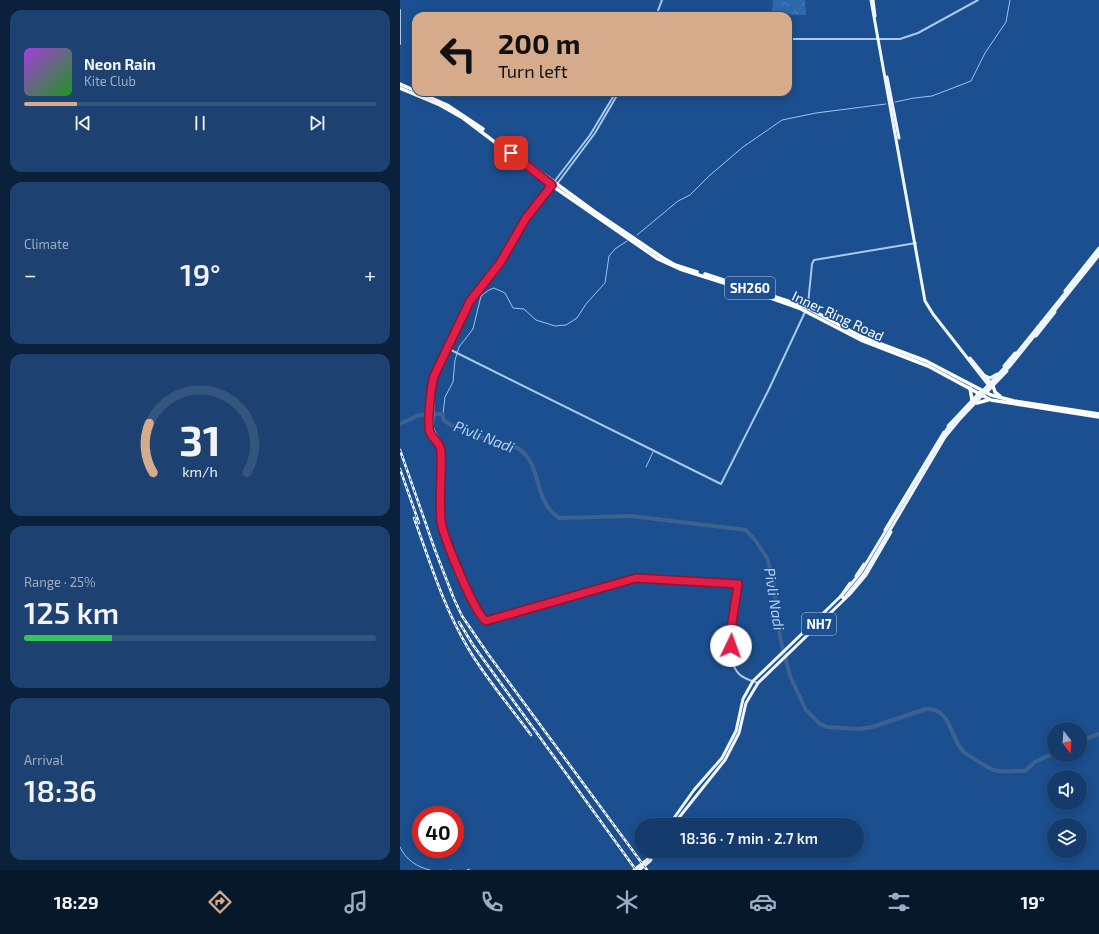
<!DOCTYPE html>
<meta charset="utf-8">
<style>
:root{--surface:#143b6b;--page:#1d4271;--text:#f1f3f6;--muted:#9dadc1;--line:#33557e;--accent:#d6ab8b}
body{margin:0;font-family:"Exo 2",sans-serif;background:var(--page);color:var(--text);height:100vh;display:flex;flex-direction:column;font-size:15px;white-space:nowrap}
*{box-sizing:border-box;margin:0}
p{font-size:13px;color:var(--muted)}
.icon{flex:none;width:22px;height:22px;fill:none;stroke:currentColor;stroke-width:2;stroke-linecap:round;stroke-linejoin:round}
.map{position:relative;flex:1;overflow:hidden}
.panel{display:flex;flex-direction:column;gap:10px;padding:10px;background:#0b203b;width:400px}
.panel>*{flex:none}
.hud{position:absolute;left:12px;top:12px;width:380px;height:84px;border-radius:12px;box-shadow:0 2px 10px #0003,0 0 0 1px var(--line);background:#d6ab8b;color:#111;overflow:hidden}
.needle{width:26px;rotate:163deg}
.buttons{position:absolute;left:647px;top:722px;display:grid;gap:8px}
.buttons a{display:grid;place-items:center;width:40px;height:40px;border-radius:50%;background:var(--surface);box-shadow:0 2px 10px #0003,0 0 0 1px var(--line);font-size:20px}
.speed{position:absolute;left:12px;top:806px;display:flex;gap:8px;font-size:20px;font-weight:700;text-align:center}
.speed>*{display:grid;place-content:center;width:52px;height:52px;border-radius:50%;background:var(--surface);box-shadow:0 2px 10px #0003,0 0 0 1px var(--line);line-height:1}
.speed .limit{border:6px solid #d22;background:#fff;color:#111}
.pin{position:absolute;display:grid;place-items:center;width:34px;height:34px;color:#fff;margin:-17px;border-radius:8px;box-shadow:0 2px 6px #0006}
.me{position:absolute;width:44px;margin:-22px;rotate:3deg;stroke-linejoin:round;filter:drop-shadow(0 0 3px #0008)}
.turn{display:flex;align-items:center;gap:14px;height:84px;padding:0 20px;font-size:18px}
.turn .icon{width:52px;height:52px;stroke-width:2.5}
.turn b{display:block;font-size:28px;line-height:34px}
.big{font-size:30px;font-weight:600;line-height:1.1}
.panel .widget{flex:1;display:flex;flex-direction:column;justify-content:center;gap:6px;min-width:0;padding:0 14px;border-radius:12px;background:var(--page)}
.panel .dial{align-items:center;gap:0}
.dial svg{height:104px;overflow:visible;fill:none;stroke:var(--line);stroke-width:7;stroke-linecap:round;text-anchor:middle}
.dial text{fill:var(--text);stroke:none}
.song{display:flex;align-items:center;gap:12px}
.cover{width:48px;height:48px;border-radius:6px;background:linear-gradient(135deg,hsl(280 70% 55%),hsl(120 70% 35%))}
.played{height:4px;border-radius:2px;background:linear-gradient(90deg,var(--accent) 15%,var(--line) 15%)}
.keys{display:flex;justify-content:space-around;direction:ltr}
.heat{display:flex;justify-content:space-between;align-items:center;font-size:22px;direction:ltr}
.charge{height:6px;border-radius:3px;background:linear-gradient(90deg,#34c759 25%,var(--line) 0)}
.trip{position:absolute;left:234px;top:818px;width:230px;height:40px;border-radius:20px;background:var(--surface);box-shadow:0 2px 10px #0003,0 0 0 1px var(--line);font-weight:600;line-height:40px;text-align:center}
.menu{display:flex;height:64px;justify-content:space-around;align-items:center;background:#08182b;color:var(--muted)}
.menu .icon{width:28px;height:28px}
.menu .on{color:var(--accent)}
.menu b{font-size:18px;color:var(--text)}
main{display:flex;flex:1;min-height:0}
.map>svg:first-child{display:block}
.forest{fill:url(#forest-crowns)}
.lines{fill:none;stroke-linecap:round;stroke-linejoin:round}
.stream{stroke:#9cc4f0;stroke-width:1}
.river{stroke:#3c6290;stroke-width:4}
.minor{stroke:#a9c9ee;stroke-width:2}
.major{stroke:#f0f6ff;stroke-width:3}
.highway{stroke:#fff;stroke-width:3.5}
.rail-casing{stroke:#fff;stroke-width:2.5}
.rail{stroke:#1b4f8f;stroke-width:1;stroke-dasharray:3;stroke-linecap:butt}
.major-bridge{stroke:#f0f6ff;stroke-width:3}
.route-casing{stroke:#92132f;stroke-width:10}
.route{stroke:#e11d48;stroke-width:7}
.labels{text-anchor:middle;stroke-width:3;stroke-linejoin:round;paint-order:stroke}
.shield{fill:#1b4f8f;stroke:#bbcadd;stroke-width:1}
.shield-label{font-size:13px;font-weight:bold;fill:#fff}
.street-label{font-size:14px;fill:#fff;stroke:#1b4f8f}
.water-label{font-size:15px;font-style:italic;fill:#b5d3f5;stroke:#1b4f8f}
</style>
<main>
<section class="panel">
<div class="widget">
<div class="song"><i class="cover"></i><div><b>Neon Rain</b><p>Kite Club</p></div></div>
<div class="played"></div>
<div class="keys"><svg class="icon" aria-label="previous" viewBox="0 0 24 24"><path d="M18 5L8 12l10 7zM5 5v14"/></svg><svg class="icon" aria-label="pause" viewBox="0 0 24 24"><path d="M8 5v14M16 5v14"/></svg><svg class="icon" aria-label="next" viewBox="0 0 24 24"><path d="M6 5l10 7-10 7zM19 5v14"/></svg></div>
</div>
<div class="widget"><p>Climate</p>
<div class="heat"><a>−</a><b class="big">19°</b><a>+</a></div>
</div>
<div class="widget dial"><svg viewBox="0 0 100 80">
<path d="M14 69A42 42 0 1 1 86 69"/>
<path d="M14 69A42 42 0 0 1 11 31" stroke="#d6ab8b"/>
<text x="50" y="56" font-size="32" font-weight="700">31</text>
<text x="50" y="72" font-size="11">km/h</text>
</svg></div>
<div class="widget"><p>Range · 25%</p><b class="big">125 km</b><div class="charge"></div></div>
<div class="widget"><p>Arrival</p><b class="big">18:36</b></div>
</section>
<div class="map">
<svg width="699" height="870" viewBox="0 0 699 870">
<defs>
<pattern id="forest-crowns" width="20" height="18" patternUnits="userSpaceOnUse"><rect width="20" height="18" fill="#2e69ad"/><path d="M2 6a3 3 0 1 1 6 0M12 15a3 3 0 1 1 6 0" fill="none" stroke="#4d80b9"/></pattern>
</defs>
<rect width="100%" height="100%" fill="#1b4f8f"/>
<!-- forest -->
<polygon class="forest" points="373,0 405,0 406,15 372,14"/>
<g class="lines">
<!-- stream -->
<g class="stream">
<polyline points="495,102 514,98 532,96 571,81 585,53 606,22 610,0"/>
<polyline points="237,235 278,201 290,195 309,176 343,147 382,120 416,113 486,104"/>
<polyline points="43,414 45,397 53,382 55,360 59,347 73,329 81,296 89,290 94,288 105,293 113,308 124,309 136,320 155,326 166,325 177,318 186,304 205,283 209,256 215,249 227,241"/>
<polyline points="246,467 253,452"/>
<path d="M0,847c6,13 17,20 30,23"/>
<polyline points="50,870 51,870"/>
<polyline points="67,870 68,869 70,870"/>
</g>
<!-- river -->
<g class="river">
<path d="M0,424l19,-9 24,-1v5c6,8 39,19 50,22 8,2 19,3 26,8 24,16 13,51 40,69l72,-2 115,14 9,10 12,18 6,20 7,59 10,39 16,34 14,14 7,3 32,2 13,-2 54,-18c26,-1 23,29 38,43 5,4 23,15 29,18 9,3 22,0 32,1l10,-9 19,-9"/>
<polyline points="680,741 699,734"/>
</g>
<!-- minor -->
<g class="minor">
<polyline points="0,10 0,44"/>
<polyline points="256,16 262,0"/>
<polyline points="388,39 500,39 518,33 578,0"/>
<polyline points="154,182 190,135 216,92"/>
<polyline points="157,184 195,133 219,92"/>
<path d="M154,187l-24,30 -31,53 -20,19 -9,12 -36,75 -3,13 -2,38 3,8 7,8 2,8c1,23 -2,47 0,70 2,15 34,94 45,100l149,-43 103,6c-3,23 -17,71 1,90 5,5 13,7 19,9"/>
<polyline points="91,276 128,215 152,186"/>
<polyline points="47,348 321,484 369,389 405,312 408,304 412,264 414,260 516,243"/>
<path d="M43,526l1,-74c-1,-11 -9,-16 -11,-25l1,-41 2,-11 37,-72v-5"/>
</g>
<!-- major -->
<g class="major">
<polyline points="471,0 525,301 533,314 590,387"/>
<polyline points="473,0 475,16"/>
<polyline points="487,77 499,138"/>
<polyline points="665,291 699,248"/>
<polyline points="636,336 655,312"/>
<polyline points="570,358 592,385"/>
<polyline points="604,366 615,353"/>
<polyline points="585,376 590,378 597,374"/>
<polyline points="586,393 607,371"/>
<polyline points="548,426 580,392"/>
<polyline points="485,530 544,432"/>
<polyline points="456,576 464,564"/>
<polyline points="269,825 294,790 322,758 336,731 343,699 353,681 441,596 450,583"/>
<polyline points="273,825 325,760 339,733 346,703 358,683 450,594 466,575 491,532"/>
<polyline points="234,870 248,859 252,851"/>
<polyline points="239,870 250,861 256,851"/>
</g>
<!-- highway -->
<g class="highway">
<polyline points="0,84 16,91"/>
<polyline points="0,88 40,105 63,118 154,187 258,259 280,269 368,297 399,308 461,340 528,366 591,400 699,417"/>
<polyline points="18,92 47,105 83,129"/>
<polyline points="101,143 195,212 263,258 275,265 297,272"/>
<polyline points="305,274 406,307 462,337 526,361 591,395 614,401 699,414"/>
<polyline points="593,386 595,392 600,396"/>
<polyline points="570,388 572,400"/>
<polyline points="577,403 588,400"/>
<polyline points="441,596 444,598"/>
</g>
<defs>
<g id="rail">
<polyline points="0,450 35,550 54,599 62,616 88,654 247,870"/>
<polyline points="0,469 19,523"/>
<polyline points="514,483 538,443 556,419 614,359 699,253"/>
<path d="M14,518c16,44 30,90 54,130 18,31 42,58 63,87"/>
<polyline points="59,622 73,645 236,870"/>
</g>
</defs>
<!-- rail casing -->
<use href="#rail" class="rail-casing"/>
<!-- rail -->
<use href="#rail" class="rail"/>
<!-- major-bridge -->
<g class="major-bridge">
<polyline points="443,594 461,572 547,429 608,364 699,251"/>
<polyline points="446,596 464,574 545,437 559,420 610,366 699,255"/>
</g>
</g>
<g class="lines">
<defs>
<path id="route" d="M111,153l41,32 -26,33 -26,45 -30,38 -36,75c-3,8 -7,49 -4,56 3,8 10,10 11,19 1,23 -2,47 0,70 2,15 34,94 45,100l150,-43 102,6 -8,52 1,10"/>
</defs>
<!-- route casing -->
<use href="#route" class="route-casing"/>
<!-- route -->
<use href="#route" class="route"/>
</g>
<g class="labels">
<!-- shield labels -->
<g class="shield">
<rect x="325" y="277" width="50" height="22" rx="3"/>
<rect x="402" y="613" width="34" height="22" rx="3"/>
</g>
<g class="shield-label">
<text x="350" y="293">SH260</text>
<text x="419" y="629">NH7</text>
</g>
<!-- street labels -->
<g class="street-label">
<text transform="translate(438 316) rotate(25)" y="5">Inner Ring Road</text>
</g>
<!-- water labels -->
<g class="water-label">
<text transform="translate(84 437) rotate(21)" y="5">Pivli Nadi</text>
<text transform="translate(374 599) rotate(81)" y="5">Pivli Nadi</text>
</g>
</g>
</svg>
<div class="buttons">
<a><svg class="needle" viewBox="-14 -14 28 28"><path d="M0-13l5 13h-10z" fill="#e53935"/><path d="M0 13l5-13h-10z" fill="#9dadc1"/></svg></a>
<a><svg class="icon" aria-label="sound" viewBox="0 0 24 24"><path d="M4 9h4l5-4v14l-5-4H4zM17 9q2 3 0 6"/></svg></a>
<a><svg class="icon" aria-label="layers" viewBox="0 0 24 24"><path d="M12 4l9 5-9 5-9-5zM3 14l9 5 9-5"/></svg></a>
</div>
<div class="speed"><div class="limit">40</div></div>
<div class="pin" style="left:111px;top:153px;background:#d93025"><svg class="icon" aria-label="arrive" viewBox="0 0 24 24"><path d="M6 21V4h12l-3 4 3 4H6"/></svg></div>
<svg class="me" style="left:331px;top:646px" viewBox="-20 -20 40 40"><circle r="19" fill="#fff"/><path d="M0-13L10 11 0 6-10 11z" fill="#e11d48"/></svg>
<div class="trip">18:36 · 7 min · 2.7 km</div>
<div class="hud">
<div class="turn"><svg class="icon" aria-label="left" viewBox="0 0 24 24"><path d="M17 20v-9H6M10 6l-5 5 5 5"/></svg><div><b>200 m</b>Turn left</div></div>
</div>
</div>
</main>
<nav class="menu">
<b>18:29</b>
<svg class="icon on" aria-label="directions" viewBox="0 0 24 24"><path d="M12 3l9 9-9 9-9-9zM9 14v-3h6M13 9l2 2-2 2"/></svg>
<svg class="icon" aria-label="music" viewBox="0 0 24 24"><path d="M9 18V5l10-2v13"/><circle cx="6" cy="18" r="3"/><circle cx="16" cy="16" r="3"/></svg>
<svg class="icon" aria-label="phone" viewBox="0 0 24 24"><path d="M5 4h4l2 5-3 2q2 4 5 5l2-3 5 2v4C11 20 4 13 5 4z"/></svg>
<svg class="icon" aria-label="climate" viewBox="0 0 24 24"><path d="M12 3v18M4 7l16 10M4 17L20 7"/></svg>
<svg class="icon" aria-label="car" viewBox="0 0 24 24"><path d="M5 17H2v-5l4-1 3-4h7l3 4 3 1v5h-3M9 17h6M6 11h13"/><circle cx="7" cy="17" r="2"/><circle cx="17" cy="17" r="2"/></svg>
<svg class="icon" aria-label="filters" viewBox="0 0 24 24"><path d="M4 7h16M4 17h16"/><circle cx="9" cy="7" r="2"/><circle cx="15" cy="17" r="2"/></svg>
<b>19°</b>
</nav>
